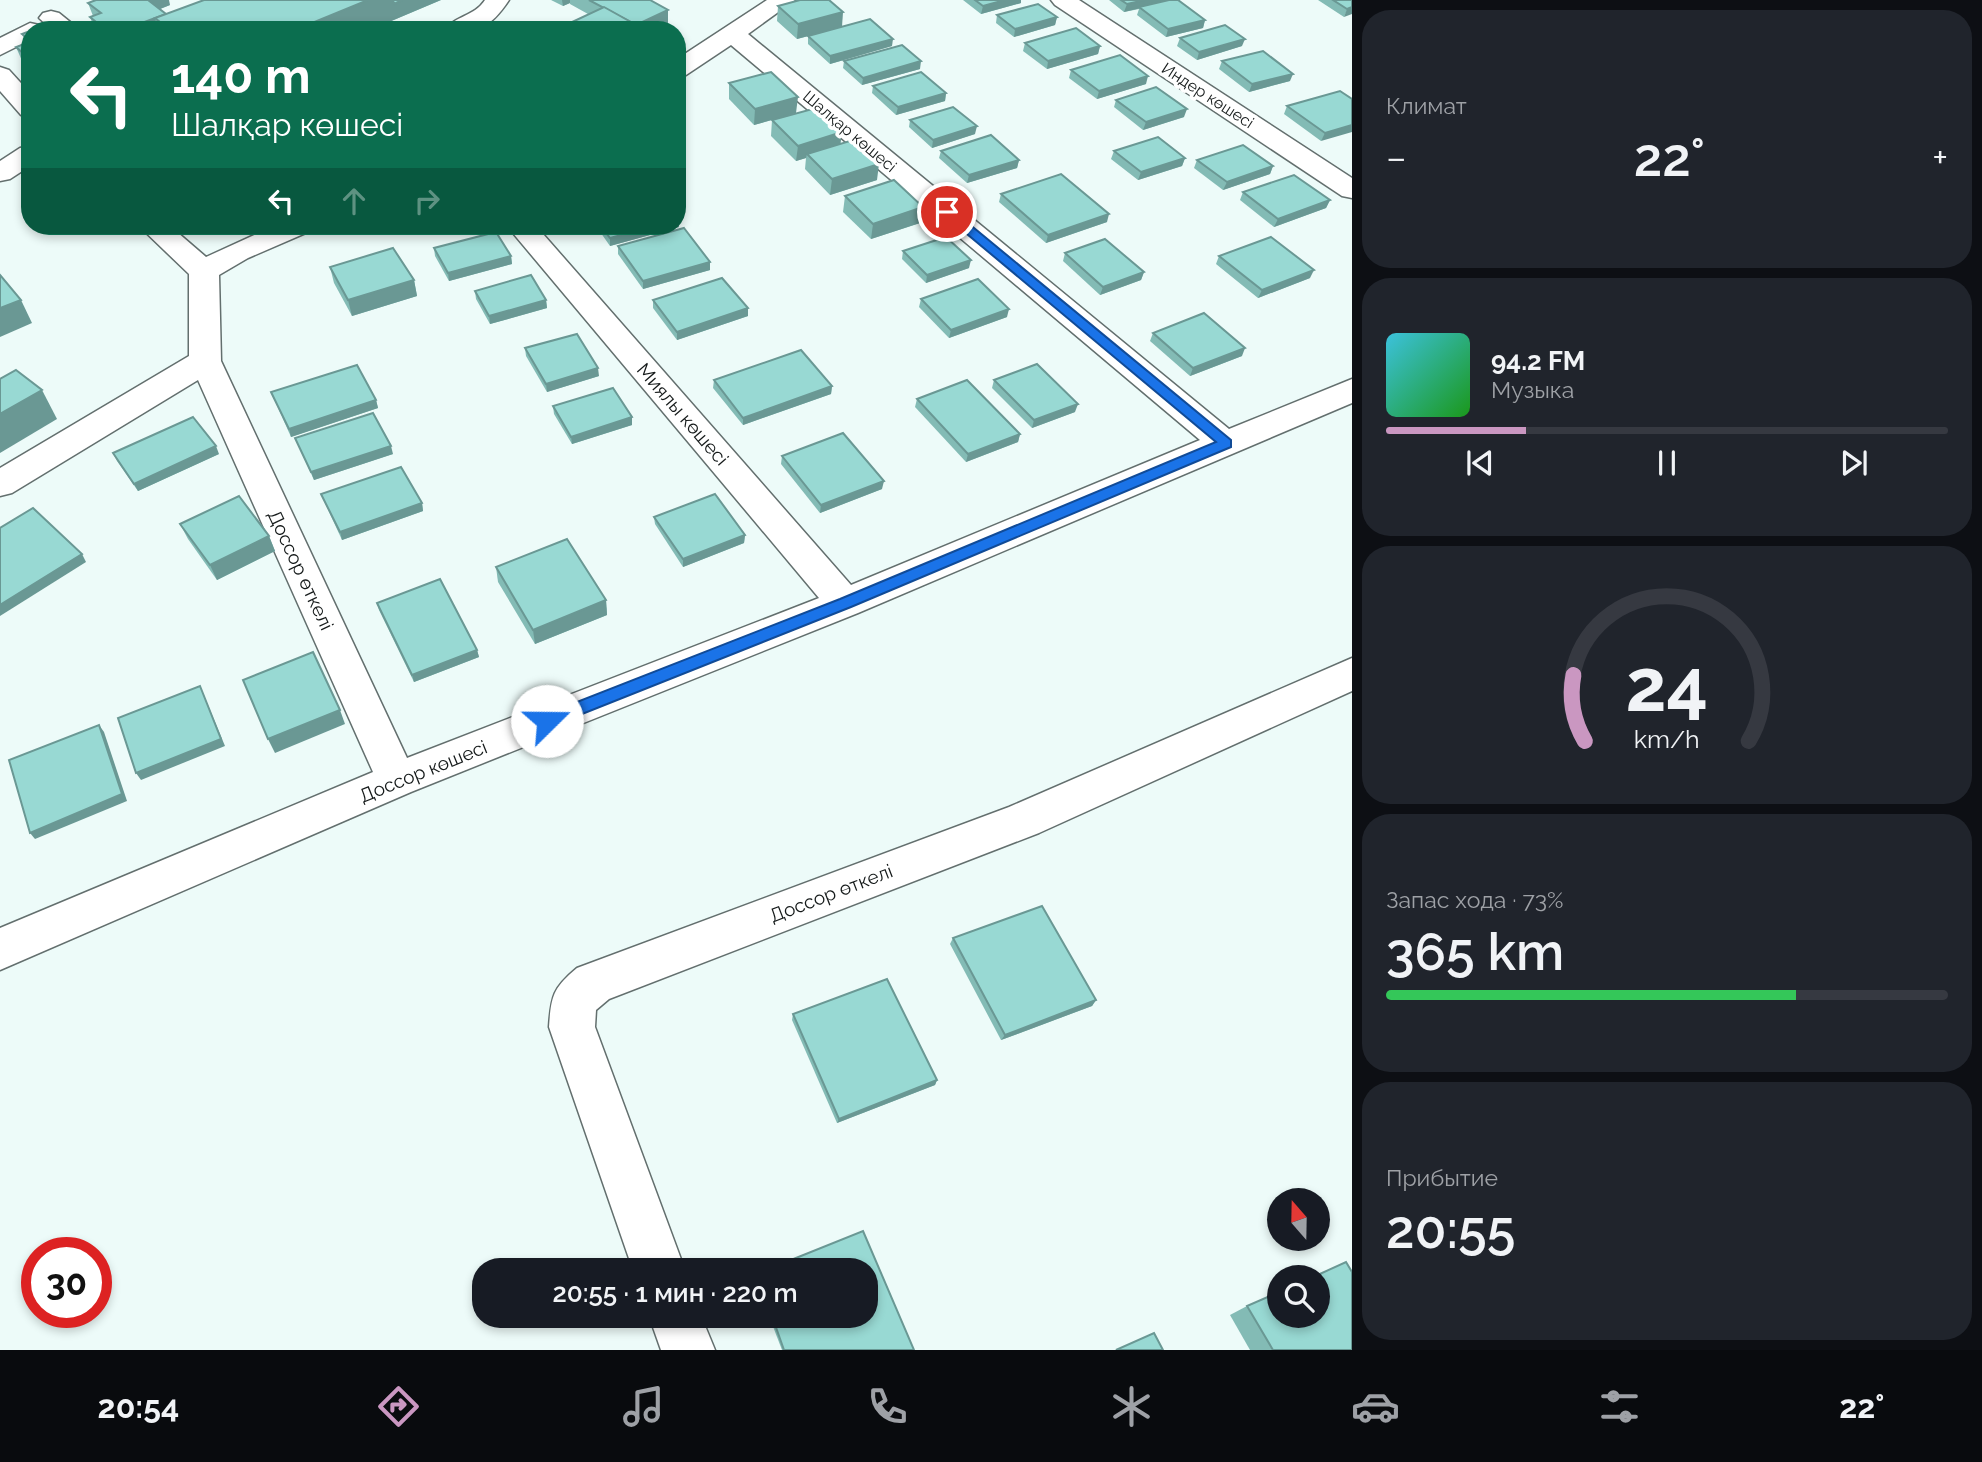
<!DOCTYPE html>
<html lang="ru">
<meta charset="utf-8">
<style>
:root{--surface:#171b24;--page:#20242c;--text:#f1f3f6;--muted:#9ea1a6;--line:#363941;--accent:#ca97c1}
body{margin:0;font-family:Raleway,sans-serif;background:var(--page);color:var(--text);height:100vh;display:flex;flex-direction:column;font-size:26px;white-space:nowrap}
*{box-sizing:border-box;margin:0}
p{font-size:23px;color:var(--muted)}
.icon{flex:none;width:38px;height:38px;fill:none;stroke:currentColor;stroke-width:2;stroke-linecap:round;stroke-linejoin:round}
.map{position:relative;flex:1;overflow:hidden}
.details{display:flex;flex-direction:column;gap:10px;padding:10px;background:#0d0f14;width:630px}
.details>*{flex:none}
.hud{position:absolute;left:21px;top:21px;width:665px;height:214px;border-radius:28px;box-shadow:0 4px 10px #0003;background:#0b6e4f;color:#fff;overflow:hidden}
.needle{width:46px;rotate:340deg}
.controls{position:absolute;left:1267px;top:1188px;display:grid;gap:14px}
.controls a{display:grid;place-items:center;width:63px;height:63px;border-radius:50%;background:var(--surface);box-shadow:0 4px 10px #0003;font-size:35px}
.speed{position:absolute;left:21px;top:1237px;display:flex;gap:14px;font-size:35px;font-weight:700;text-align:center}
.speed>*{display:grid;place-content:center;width:91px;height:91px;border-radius:50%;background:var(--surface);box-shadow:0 4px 10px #0003;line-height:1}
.speed .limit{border:10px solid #d22;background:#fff;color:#111}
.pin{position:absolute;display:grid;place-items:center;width:60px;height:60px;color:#fff;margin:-30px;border:4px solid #fff;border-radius:50%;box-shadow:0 2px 7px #0007}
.me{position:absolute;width:77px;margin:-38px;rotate:68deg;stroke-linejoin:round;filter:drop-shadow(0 0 5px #0008)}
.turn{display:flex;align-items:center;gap:24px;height:147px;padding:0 35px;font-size:32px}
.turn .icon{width:91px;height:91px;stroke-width:2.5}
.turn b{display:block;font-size:49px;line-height:60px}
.lanes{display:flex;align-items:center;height:66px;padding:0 35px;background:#0003;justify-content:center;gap:35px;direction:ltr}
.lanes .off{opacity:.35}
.big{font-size:52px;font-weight:600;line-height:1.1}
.details .card{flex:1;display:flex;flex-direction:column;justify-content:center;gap:10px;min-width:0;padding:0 24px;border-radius:28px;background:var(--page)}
.details .dial{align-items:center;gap:0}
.dial svg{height:182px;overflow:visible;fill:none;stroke:var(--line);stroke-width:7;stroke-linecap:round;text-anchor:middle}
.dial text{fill:var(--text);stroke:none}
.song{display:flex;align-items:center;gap:21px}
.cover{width:84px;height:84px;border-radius:10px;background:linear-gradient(135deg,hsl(190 70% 55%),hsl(120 70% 35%))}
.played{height:7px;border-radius:4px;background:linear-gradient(90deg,var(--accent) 25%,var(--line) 25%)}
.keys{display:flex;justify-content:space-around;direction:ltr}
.heat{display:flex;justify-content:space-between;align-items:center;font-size:38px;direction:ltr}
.charge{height:10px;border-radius:5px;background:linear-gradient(90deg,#34c759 73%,var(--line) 0)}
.trip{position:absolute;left:472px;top:1258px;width:406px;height:70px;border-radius:28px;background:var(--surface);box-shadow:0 4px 10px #0003;font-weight:600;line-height:70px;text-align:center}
.tab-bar{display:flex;height:112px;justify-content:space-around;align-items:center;background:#090b0e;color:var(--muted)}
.tab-bar .icon{width:49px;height:49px}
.tab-bar .selected{color:var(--accent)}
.tab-bar b{font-size:32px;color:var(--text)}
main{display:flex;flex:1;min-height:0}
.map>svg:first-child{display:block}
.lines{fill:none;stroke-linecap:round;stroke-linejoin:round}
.minor-casing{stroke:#636f6e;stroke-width:3}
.minor{fill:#fff;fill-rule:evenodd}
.wall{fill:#83bbb5}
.shaded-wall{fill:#6a9894}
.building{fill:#98d9d3;stroke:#6a9894;stroke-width:2}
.route{fill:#1a73e8;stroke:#114b97;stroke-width:2}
.labels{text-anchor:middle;stroke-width:7;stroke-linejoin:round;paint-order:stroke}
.far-street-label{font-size:16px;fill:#141919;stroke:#fff}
.street-label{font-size:19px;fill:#141919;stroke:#fff}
</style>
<main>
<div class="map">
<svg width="1352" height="1350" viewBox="0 0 1352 1350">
<rect width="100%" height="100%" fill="#edfbf9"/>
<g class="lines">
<defs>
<g id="minor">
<path d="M485,0h24c-21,31 -29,30 -65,30 11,-14 31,-14 41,-30z"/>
<polygon points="767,0 795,0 748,34 1229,429 1352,379 1352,403 858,613 411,792 0,970 0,928 373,772 198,380 12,493 0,496 0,468 189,356 189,274 139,226 170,226 206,257 274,226 312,226 308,232 248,258 219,275 221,361 407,758 819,598 507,226 536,226 851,585 1200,440 731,45 686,75 677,77 677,59"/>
<polygon points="1051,0 1079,0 1352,178 1352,198 1342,196 1055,5"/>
<polygon points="51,11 59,13 80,30 52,30 39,18 43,13"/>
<polygon points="30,23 39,25 42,30 30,30 30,40 0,55 0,38"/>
<polygon points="0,67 9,70 30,93 30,117 21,115 0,91"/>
<polygon points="30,146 30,166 10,179 0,181 0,161 20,148"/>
<path d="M1352,658v33l-313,142 -430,166 -13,11 -1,17 90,243h-52l-84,-243c2,-31 4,-39 28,-59l432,-161z"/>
<polygon points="649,1316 701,1316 715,1350 661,1350"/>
</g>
</defs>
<!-- minor casing -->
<use href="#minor" class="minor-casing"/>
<!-- minor -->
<use href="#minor" class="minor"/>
</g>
<!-- wall -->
<g class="wall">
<polygon points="441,0 370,30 95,30 90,17 93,16 88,3 170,5 160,9 166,14"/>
<polygon points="551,0 650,0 668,25 588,14 570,4 570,3 563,6"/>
<polygon points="963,0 1021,0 1021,3 981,14"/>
<polygon points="1109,0 1178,0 1205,20 1203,28 1166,37 1137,15 1139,9 1124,12"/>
<polygon points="1318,0 1352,0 1344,17"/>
<polygon points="778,6 842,27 892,46 830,64 808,44 808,36 835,29 797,39 777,21"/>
<polygon points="997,15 1057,17 1055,25 1014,37 996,23"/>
<polygon points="30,31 30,73 26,70 16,47 26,44 22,34"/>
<polygon points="1180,38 1242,46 1197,60 1177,46"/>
<polygon points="1025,43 1100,46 1098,54 1047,69 1023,51"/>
<polygon points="844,61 920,69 862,85 843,68"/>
<polygon points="1222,61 1290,81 1249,92 1219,69"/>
<polygon points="1071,70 1146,84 1097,99 1069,78"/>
<polygon points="729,83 796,113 754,125 729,99"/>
<polygon points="873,86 946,93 945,101 896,115 872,93"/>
<polygon points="1352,99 1321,141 1284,114 1287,106"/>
<polygon points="1116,100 1184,117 1143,130 1114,107"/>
<polygon points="772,120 841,143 877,180 830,195 805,169 806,158 796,161 771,136"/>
<polygon points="910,120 975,134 932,148 909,127"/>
<polygon points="941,151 1019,160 1017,168 967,183 939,158"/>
<polygon points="1114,151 1185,158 1182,166 1138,180 1111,159"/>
<polygon points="1197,160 1273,166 1270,174 1223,190 1194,168"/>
<polygon points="1243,192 1330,200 1326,208 1274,227 1240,200"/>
<polygon points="1001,194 1107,222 1046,243 999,202"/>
<polygon points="845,196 923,207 920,223 871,239 843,212"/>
<polygon points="679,219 679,227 610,246 596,226 677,226"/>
<polygon points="618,246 710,262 710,270 643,289 618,254"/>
<polygon points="434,248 511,256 512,264 449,281 435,256"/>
<polygon points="903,251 969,268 926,283 902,259"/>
<polygon points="1065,253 1144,272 1141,280 1100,295 1063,261"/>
<polygon points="1219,256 1310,278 1258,298 1216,264"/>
<polygon points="330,267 414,280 417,296 352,316 334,283"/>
<polygon points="475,291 546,300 547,308 490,324 476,299"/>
<polygon points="921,299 1007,317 949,338 919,307"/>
<polygon points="653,300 748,316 677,340 653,308"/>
<polygon points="1153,333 1242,356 1190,376 1150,341"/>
<polygon points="525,348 599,376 547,392 526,356"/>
<polygon points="714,380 832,386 831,394 743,425 713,388"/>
<polygon points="994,380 1075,412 1032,428 992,388"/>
<polygon points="271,392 376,400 378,408 291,437"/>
<polygon points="917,399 1020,434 1018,442 966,462 915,407"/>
<polygon points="553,406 632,417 632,425 572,444 554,414"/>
<polygon points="295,438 393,454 314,480"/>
<polygon points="113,453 219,454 138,491 117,461"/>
<polygon points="782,456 882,489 820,513 781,464"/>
<polygon points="321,494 422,503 423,511 342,540 324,501"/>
<polygon points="654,517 745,535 744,543 683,567 655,524"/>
<polygon points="180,524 269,536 275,551 217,580 188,539"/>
<polygon points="496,567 606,600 607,615 535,644 498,582"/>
<polygon points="377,603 477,650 479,657 414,682 379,610"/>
<polygon points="953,938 1096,1000 1092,1006 1001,1040 950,944"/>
<polygon points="793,1014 937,1080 935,1085 837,1123 792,1020"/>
<polygon points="1247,1306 1352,1350 1250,1350 1230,1315"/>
<polygon points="769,1316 866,1316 914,1350 782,1350"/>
</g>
<!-- shaded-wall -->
<g class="shaded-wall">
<polygon points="145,0 169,0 170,5 150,13"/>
<polygon points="368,0 441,0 370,30 295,30"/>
<polygon points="562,0 570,0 570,3 563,6"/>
<polygon points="1005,0 1021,0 1021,3 981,14 983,6"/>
<polygon points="1145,0 1175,0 1124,12 1127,4"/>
<polygon points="1352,7 1352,14 1344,17 1347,9"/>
<polygon points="668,10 668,25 658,30 630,30 635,25"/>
<polygon points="843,12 842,27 797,39 798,24"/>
<polygon points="166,14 155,18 158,30 123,30"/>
<polygon points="1057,17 1055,25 1014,37 1015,29"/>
<polygon points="1205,20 1203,28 1166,37 1168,29"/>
<polygon points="893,39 892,46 830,64 830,56"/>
<polygon points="1245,39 1242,46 1197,60 1199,52"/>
<polygon points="1100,46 1098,54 1047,69 1048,61"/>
<polygon points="921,61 920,69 862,85 863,78"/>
<polygon points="1293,74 1290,81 1249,92 1252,84"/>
<polygon points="1148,76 1146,84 1097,99 1099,91"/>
<polygon points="946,93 945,101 896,115 898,107"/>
<polygon points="798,97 796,113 754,125 755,109"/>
<polygon points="1187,109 1184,117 1143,130 1146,122"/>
<polygon points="1352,125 1352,132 1321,141 1325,133"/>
<polygon points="977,126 975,134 932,148 933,140"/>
<polygon points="842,132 840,148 807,154 806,158 796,161 798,146"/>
<polygon points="1185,158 1182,166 1138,180 1141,172"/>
<polygon points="1019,160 1017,168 967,183 969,175"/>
<polygon points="879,164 877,180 830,195 832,179"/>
<polygon points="1273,166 1270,174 1223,190 1227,182"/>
<polygon points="1330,200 1326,208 1274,227 1278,219"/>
<polygon points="923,207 920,223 871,239 873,224"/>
<polygon points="1109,214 1107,222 1046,243 1048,235"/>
<polygon points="679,219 679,227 610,246 610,238 655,226 677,226 677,220"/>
<polygon points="511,256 512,264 449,281 448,273"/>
<polygon points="971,260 969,268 926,283 927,275"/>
<polygon points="710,262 710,270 643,289 643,281"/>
<polygon points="1314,270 1310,278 1258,298 1262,290"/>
<polygon points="1144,272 1141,280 1100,295 1103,287"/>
<polygon points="414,280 417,296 352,316 348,300"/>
<polygon points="21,300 32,323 0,337 0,308"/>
<polygon points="546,300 547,308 490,324 489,316"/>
<polygon points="748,308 748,316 677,340 677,332"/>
<polygon points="1009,309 1007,317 949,338 951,330"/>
<polygon points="1245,348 1242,356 1190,376 1193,368"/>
<polygon points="598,368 599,376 547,392 546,384"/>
<polygon points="832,386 831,394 743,425 743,418"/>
<polygon points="42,390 57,419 0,453 0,414"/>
<polygon points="376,400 378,408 291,437 289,429"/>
<polygon points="1078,404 1075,412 1032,428 1034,420"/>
<polygon points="632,417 632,425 572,444 571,437"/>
<polygon points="1020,434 1018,442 966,462 968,454"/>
<polygon points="216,446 219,454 138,491 134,484"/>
<polygon points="391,446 393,454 314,480 311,472"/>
<polygon points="884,481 882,489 820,513 821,505"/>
<polygon points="422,503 423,511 342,540 340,532"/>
<polygon points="745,535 744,543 683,567 683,559"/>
<polygon points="269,536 275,551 217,580 210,565"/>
<polygon points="82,554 86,562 0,616 0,605"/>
<polygon points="606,600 607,615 535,644 533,630"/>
<polygon points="477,650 479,657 414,682 412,675"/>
<polygon points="200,686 225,746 141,780 136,773"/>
<polygon points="340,710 345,724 275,753 268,739"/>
<polygon points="99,725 104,732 127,801 35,839 30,833"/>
<polygon points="1096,1000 1092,1006 1001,1040 1005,1035"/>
<polygon points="937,1080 935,1085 837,1123 839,1119"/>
</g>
<!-- building -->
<g class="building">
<polygon points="96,0 148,0 166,14 123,30 106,30 90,17 101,13 88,3"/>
<polygon points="204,0 368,0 295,30 170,30 155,18"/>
<polygon points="393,0 402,0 394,4"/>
<polygon points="589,0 650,0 668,10 636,25"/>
<polygon points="800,0 829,0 843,12 798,24 778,6"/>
<polygon points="975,0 1005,0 983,6"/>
<polygon points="1121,0 1145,0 1127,4"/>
<polygon points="1169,0 1178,0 1205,20 1168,29 1139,7"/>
<polygon points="1333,0 1352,0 1352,7 1347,9"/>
<polygon points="1038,4 1057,17 1015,29 997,15"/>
<polygon points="604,7 638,26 630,30 555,30"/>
<polygon points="870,19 893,39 830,56 808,36"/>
<polygon points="1225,25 1245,39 1199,52 1180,38"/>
<polygon points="1076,28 1100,46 1048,61 1025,43"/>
<polygon points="30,31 30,40 22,34"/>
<polygon points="30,42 30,59 16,47"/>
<polygon points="902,45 921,61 863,78 844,61"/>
<polygon points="1263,51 1293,74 1252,84 1222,61"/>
<polygon points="1120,55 1148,76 1099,91 1071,70"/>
<polygon points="771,72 798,97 755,109 729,83"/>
<polygon points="921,72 946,93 898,107 873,86"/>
<polygon points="1156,87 1187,109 1146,122 1116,100"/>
<polygon points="1340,91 1352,99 1352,125 1325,133 1287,106"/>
<polygon points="953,107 977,126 933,140 910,120"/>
<polygon points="816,108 842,132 798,146 772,120"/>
<polygon points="991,135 1019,160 969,175 941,151"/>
<polygon points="1158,137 1185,158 1141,172 1114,151"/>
<polygon points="853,140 879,164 832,179 807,154"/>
<polygon points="1243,145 1273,166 1227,182 1197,160"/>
<polygon points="1061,174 1109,214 1048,235 1001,194"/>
<polygon points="1294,175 1330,200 1278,219 1243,192"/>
<polygon points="894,180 923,207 873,224 845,196"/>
<polygon points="601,226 655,226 610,238"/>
<polygon points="684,228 710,262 643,281 618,246"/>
<polygon points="496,232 511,256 448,273 434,248"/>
<polygon points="946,237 971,260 927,275 903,251"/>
<polygon points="1271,237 1314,270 1262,290 1219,256"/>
<polygon points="1105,239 1144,272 1103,287 1065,253"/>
<polygon points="393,248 414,280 348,300 330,267"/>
<polygon points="0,275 21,300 0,308"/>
<polygon points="531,275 546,300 489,316 475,291"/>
<polygon points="722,278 748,308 677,332 653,300"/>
<polygon points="978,279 1009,309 951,330 921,299"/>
<polygon points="1204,313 1245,348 1193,368 1153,333"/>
<polygon points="577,334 598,368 546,384 525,348"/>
<polygon points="801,350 832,386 743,418 714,380"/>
<polygon points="1037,364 1078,404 1034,420 994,380"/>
<polygon points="357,365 376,400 289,429 271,392"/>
<polygon points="16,370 42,390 0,414 0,379"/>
<polygon points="967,380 1020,434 968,454 917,399"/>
<polygon points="613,388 632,417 571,437 553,406"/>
<polygon points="373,413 391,446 311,472 295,438"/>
<polygon points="193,417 216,446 134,484 113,453"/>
<polygon points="843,433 884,481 821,505 782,456"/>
<polygon points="401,467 422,503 340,532 321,494"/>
<polygon points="715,494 745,535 683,559 654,517"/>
<polygon points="239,496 269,536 210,565 180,524"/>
<polygon points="33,508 82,554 0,605 0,528"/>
<polygon points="567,539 606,600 533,630 496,567"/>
<polygon points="440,579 477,650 412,675 377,603"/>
<polygon points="313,652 340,710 268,739 243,680"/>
<polygon points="200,686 221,739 136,773 118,718"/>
<polygon points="99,725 122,794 30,833 9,760"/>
<polygon points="1042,906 1096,1000 1005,1035 953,938"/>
<polygon points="887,979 937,1080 839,1119 793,1014"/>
<polygon points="863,1231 914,1350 784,1350 772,1316 866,1316 866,1270 766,1270"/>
<polygon points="1346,1262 1352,1272 1352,1350 1273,1350 1247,1306 1279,1292 1279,1316 1318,1316 1318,1278 1311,1278"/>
<polygon points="1154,1333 1163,1350 1116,1350"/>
</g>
<!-- route -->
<polygon class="route" points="943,209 951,209 1231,440 1231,447 851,607 552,726 541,726 538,721 541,716 840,599 1216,442 943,214"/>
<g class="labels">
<!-- far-street labels -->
<g class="far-street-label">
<text transform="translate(1208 95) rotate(33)" y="6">Индер көшесі</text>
<text transform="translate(850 131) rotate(40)" y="6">Шалқар көшесі</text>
</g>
<!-- street labels -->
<g class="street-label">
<text transform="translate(683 414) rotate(49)" y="7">Миялы көшесі</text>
<text transform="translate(301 570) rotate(65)" y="7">Доссор өткелі</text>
<text transform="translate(423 771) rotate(-22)" y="7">Доссор көшесі</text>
<text transform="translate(831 893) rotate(-21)" y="7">Доссор өткелі</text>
</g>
</g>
</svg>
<div class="controls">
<a><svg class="needle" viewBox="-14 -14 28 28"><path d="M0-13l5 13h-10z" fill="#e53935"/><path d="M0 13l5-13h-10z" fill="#9ea1a6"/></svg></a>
<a><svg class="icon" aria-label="search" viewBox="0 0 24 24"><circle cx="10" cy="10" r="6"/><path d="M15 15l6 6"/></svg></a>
</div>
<div class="speed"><div class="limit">30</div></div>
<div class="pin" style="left:947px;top:212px;background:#d93025"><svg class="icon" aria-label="arrive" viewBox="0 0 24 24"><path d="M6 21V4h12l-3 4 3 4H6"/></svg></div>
<svg class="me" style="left:547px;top:721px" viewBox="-20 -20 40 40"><circle r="19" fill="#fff"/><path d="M0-13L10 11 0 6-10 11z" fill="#1a73e8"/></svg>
<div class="trip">20:55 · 1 мин · 220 m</div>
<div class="hud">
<div class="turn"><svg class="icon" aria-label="left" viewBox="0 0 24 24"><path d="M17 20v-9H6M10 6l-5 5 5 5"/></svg><div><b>140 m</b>Шалқар көшесі</div></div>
<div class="lanes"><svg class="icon" aria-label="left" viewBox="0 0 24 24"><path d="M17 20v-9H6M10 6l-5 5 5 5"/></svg><svg class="icon off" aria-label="ahead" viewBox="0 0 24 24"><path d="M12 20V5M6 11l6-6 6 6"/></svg><svg class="icon off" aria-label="right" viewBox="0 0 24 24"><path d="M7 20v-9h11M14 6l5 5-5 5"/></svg></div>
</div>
</div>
<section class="details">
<div class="card"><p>Климат</p>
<div class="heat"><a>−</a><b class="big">22°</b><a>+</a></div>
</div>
<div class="card">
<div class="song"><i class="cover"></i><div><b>94.2 FM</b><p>Музыка</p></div></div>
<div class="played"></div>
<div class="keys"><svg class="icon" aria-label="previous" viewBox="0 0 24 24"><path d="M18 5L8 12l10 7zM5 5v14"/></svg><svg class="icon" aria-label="pause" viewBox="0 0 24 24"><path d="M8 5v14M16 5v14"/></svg><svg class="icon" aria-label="next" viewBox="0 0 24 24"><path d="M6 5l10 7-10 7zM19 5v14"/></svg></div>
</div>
<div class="card dial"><svg viewBox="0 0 100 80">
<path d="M14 69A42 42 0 1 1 86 69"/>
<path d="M14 69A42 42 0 0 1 9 40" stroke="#ca97c1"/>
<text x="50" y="56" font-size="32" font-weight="700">24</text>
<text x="50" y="72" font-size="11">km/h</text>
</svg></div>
<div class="card"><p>Запас хода · 73%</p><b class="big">365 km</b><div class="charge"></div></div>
<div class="card"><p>Прибытие</p><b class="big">20:55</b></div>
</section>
</main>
<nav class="tab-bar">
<b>20:54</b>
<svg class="icon selected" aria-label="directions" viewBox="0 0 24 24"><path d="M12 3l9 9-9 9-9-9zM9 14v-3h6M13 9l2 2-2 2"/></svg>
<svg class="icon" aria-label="music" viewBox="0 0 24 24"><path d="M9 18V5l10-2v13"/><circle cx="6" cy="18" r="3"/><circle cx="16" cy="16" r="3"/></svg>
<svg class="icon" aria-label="phone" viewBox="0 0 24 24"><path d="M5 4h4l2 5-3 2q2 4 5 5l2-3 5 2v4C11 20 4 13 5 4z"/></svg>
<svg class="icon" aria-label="climate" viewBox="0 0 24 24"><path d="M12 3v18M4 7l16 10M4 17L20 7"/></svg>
<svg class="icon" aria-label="car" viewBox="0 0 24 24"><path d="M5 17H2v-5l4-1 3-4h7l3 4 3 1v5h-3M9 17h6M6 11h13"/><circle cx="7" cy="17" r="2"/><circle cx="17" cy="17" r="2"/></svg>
<svg class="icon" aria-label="filters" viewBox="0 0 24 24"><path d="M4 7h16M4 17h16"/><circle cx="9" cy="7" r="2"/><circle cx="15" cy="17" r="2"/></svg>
<b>22°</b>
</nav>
